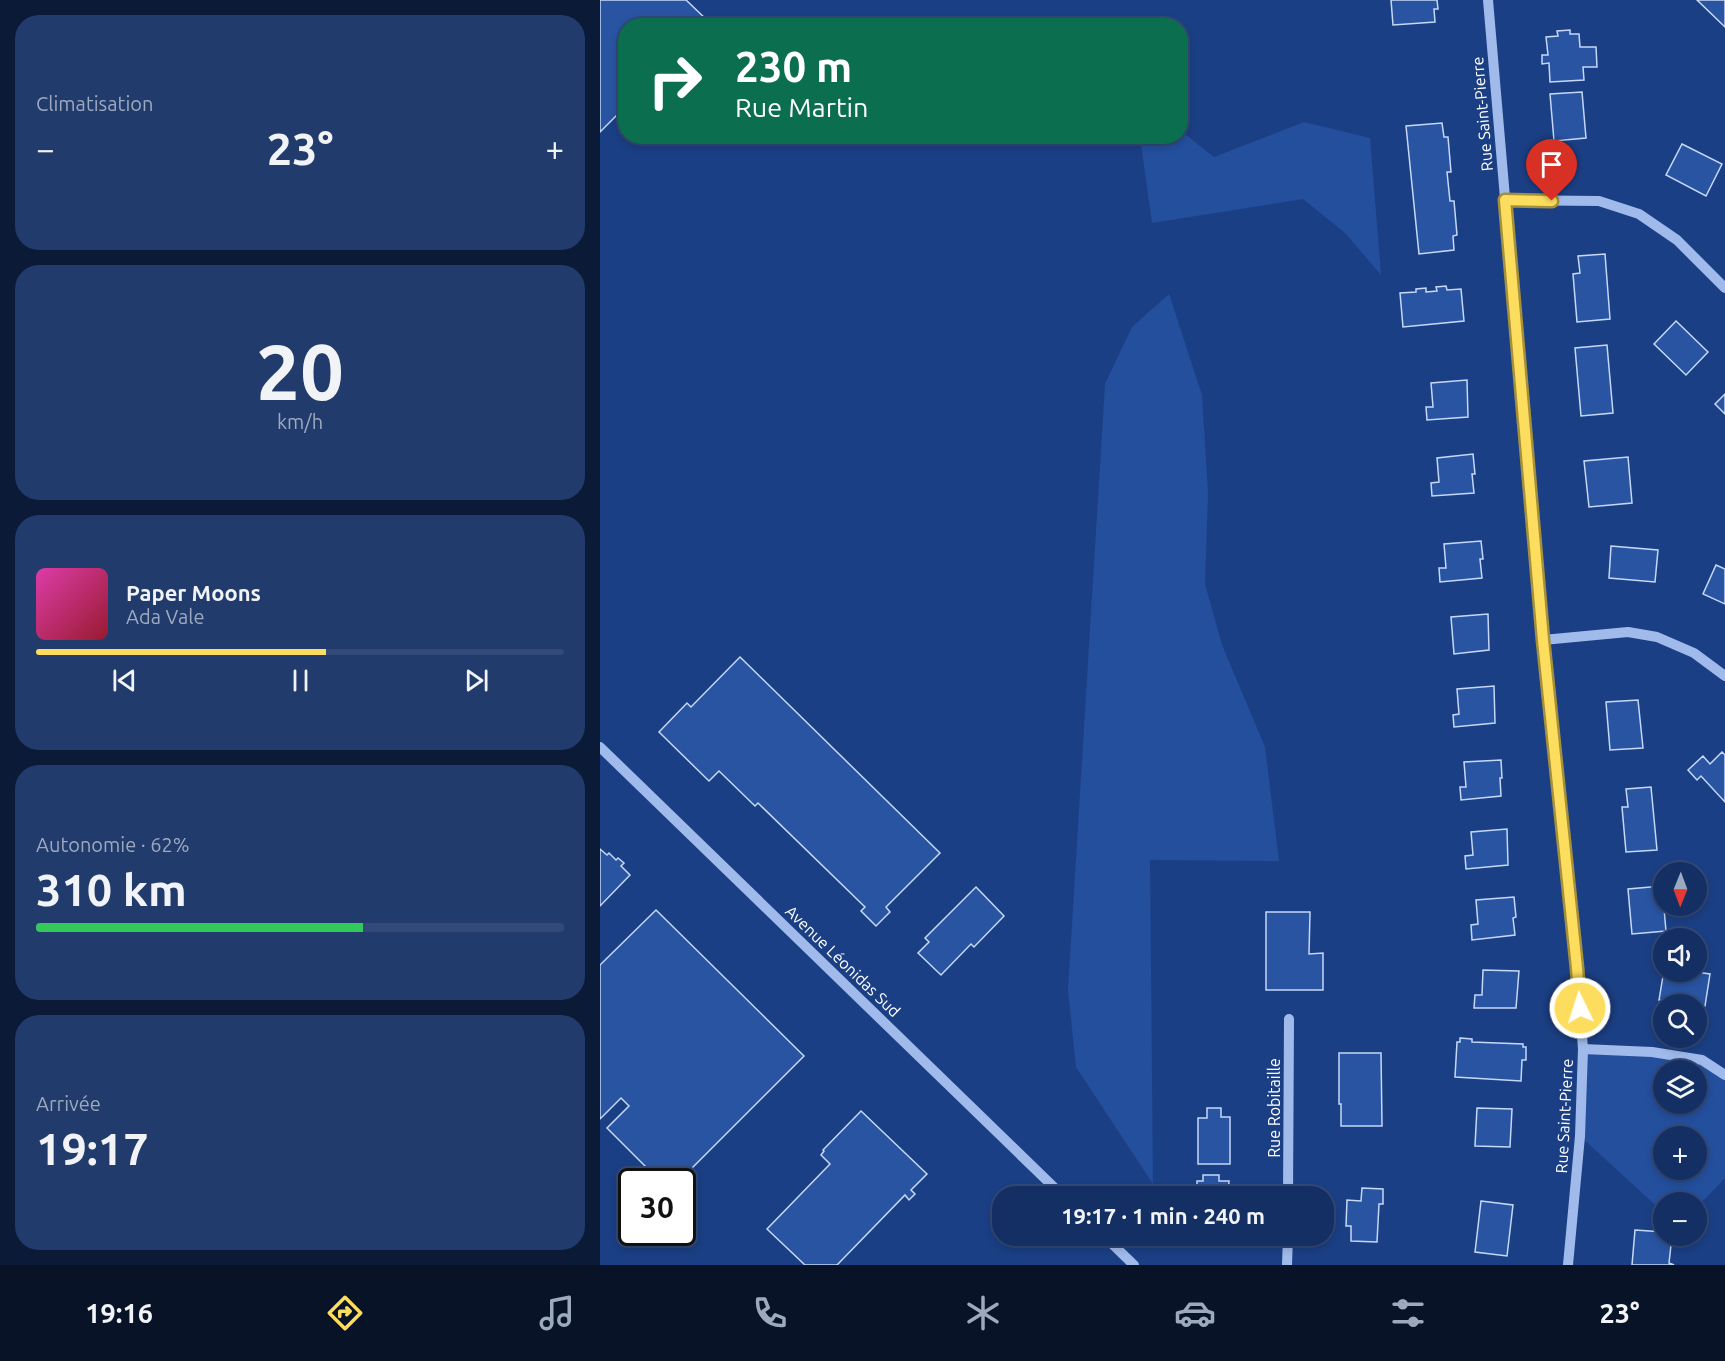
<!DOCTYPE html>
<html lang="fr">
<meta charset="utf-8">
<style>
:root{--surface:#142f63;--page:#213b6c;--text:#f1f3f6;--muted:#9da9be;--line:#334a78;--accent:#fddd5d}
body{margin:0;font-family:Ubuntu,sans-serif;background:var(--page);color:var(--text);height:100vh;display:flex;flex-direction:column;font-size:22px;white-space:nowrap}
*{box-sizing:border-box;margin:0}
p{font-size:20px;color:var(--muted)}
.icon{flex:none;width:33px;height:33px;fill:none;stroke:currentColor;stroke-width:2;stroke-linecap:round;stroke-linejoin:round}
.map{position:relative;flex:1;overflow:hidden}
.panel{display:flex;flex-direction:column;gap:15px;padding:15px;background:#0b1a36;width:600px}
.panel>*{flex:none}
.banner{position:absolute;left:18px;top:18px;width:570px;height:126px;border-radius:24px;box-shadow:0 3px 9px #0003,0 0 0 2px var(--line);background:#0b6e4f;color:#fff;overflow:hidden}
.needle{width:39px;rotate:181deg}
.tools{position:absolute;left:1053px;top:862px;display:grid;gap:12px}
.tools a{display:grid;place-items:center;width:54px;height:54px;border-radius:50%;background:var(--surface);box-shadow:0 3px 9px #0003,0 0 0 2px var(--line);font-size:30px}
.speed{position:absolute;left:18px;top:1168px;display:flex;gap:12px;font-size:30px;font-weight:700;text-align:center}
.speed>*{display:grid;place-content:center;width:78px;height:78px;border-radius:50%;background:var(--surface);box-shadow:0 3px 9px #0003,0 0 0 2px var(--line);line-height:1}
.speed .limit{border:3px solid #111;border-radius:9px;background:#fff;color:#111}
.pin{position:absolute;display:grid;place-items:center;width:51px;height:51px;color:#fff;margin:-62px -26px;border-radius:50% 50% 50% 0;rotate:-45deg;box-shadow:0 0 6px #0007}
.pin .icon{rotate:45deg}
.me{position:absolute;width:66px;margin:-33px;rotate:356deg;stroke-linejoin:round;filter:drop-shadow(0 0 4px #0008)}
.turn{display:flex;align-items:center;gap:21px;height:126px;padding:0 18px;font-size:27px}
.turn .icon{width:78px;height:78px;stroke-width:2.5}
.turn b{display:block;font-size:42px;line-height:51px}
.big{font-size:45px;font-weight:700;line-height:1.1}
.panel .tile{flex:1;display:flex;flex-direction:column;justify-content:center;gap:9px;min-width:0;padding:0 21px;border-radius:24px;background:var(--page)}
.panel .dial{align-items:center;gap:0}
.dial b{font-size:78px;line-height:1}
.song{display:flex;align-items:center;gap:18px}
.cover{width:72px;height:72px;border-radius:9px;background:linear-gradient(135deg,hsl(320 70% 55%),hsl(350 70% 35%))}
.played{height:6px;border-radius:3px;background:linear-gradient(90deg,var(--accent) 55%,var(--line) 55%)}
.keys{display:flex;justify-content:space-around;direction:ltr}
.heat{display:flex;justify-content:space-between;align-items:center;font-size:33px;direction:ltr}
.charge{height:9px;border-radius:4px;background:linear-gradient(90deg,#34c759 62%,var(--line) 0)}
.trip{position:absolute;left:392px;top:1186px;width:342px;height:60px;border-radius:24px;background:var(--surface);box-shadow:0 3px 9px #0003,0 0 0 2px var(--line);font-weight:700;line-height:60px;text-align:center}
.tabs{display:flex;height:96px;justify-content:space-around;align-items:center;background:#081328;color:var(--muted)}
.tabs .icon{width:42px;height:42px}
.tabs .active{color:var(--accent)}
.tabs b{font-size:27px;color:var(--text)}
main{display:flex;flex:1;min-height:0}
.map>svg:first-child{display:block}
.green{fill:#244f9d;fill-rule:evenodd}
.building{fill:#2954a2;stroke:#c5d8f8;stroke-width:1.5}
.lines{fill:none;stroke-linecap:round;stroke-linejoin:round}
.minor{stroke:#a0bbeb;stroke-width:10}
.route-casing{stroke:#a4903c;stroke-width:15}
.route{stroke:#fddd5d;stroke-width:10}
.labels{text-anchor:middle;stroke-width:6;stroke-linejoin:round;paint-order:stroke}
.street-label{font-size:16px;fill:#fff;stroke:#1b3f84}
</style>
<main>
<section class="panel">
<div class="tile"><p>Climatisation</p>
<div class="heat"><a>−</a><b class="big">23°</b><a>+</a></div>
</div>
<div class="tile dial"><b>20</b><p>km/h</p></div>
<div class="tile">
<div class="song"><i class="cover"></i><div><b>Paper Moons</b><p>Ada Vale</p></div></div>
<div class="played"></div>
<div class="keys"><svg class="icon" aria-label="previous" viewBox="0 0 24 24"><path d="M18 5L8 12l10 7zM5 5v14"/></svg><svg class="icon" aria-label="pause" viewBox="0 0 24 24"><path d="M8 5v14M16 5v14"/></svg><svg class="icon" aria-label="next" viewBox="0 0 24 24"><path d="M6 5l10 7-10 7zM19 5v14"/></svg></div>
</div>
<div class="tile"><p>Autonomie · 62%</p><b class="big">310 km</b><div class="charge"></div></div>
<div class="tile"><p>Arrivée</p><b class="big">19:17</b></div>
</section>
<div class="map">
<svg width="1125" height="1265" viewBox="0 0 1125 1265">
<rect width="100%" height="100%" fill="#1b3f84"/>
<!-- green -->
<g class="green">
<polygon points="704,122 770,138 781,275 745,233 703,199 552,223 540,137 580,136 581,131 614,157"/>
<polygon points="569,294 602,395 608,493 605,584 622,645 665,747 679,861 550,860 553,1184 476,1067 468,990 505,384 532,327"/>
<path d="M983,1049l119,11 23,15v103l-28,29 -1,-4h-32l-1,9 -83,-76zM1064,1071h32v33h-32zM1064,1137h32v33h-32z"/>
</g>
<!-- building -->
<g class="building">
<polygon points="0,0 86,0 109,22 105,26 26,26 26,106 0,132"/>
<polygon points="791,0 837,0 838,9 834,9 835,22 793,25"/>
<polygon points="1097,0 1125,0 1125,27"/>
<polygon points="970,30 970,34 979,34 980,47 996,47 997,67 983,67 984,80 950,82 949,63 942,64 942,55 948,55 946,37 958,36 957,31"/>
<polygon points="982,92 986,138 954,141 950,94"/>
<polygon points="842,123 844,137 848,137 851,172 847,172 850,201 854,201 857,235 853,236 854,250 819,254 806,126"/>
<polygon points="1082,144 1122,164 1106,196 1066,175"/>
<polygon points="1005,254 1010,319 977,322 973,274 980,273 978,256"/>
<polygon points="846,286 847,290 861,289 864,321 803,327 800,293 816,292 816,289 826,288 826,292 837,291 836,287"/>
<polygon points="1076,321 1108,352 1086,375 1054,344"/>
<polygon points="1007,345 1013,413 981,416 975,348"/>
<polygon points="867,380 868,417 827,420 826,407 833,407 831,383"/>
<polygon points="1125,394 1125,414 1115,404"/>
<polygon points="873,454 875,474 872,474 874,493 832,496 831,483 839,482 837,458"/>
<polygon points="1028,457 1032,503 989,507 984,461"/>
<polygon points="881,541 883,559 880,559 882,578 840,582 839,568 846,568 844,544"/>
<polygon points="1011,546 1058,550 1055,582 1009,578"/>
<polygon points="1116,565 1125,569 1125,604 1103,594"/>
<polygon points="888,614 889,650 854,654 851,617"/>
<polygon points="140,657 340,853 286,907 290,912 276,926 261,911 265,907 158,803 155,806 119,771 109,781 59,732 87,703 91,707"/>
<polygon points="894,686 895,723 854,727 853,715 859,714 857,689"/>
<polygon points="1038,700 1043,748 1010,750 1006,702"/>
<polygon points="1122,752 1125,755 1125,802 1101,776 1097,780 1088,770 1103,756 1110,764"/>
<polygon points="901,760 902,778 900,778 901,796 861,800 860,787 866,787 864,762"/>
<polygon points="1051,787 1057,850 1026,852 1022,807 1028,807 1026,789"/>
<polygon points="907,829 908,865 866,869 865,856 873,855 871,832"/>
<polygon points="0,849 7,855 9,853 16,860 18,858 24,863 21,866 30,875 0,906"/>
<polygon points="1062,886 1066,931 1032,934 1028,889"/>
<polygon points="376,887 404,916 374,947 371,944 341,975 318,953 329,942 325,938"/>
<polygon points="914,897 916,917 913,918 915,935 872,940 871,925 878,924 876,900"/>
<polygon points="56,910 204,1056 78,1182 61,1182 7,1128 29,1106 21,1098 0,1119 0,965"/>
<polygon points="666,912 710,912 709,954 723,953 723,990 666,990"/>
<polygon points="883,970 919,971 916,1008 874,1008 875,995 882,995"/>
<polygon points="1064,970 1064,972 1096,972 1110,974 1105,1006 1086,1003 1086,1005 1069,1005 1069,1001 1059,1000"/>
<polygon points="860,1038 872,1039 872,1042 923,1044 923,1047 926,1047 926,1060 922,1060 921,1081 855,1077 857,1042 860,1042"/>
<polygon points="739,1053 781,1053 782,1126 741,1126 741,1104 739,1104"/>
<polygon points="607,1108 621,1108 621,1117 630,1117 630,1164 598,1164 598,1118 607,1118"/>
<polygon points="877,1108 912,1109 910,1147 875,1146"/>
<polygon points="261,1111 327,1174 311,1190 315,1194 309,1200 305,1195 237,1265 205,1265 167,1229 230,1164 221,1155 224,1151 223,1150"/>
<polygon points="603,1175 619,1175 619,1181 629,1181 628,1197 632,1197 597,1197 597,1181 603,1181"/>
<polygon points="762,1188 783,1189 783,1204 779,1204 777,1242 751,1241 751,1226 746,1226 747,1200 761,1201"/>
<polygon points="881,1201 913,1205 907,1256 875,1252"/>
<polygon points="1035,1230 1064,1232 1064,1236 1072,1236 1069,1263 1074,1265 1032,1265"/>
<rect x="597" y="1236" width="31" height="7"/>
</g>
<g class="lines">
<!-- minor -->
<g class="minor">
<polyline points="888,0 943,640 977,968 983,1049 980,1136 968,1265"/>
<polyline points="905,200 999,201 1039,214 1077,240 1125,288"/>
<polyline points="943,640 1028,632 1057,637 1094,653 1125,676"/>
<polyline points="0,747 464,1197"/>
<polyline points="983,1049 1052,1052 1102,1060 1125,1075"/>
<polyline points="688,1197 689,1019"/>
<polyline points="504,1236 534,1265"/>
<polyline points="687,1265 688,1236"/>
</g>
</g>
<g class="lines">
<defs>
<polyline id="route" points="952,201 905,200 943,640 977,968 980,1008"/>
</defs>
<!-- route casing -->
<use href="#route" class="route-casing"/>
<!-- route -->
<use href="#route" class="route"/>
</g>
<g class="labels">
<!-- street labels -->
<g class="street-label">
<text transform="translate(882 114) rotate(-95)" y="6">Rue Saint-Pierre</text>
<text transform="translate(243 961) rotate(44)" y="6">Avenue Léonidas Sud</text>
<text transform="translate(674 1108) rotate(-90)" y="6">Rue Robitaille</text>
<text transform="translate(964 1116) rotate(-87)" y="6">Rue Saint-Pierre</text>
</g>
</g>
</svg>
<div class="tools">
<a><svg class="needle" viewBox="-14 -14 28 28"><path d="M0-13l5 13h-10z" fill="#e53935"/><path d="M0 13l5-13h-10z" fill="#9da9be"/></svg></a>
<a><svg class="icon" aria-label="sound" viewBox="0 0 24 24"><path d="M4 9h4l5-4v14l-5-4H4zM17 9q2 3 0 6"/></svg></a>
<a><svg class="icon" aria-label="search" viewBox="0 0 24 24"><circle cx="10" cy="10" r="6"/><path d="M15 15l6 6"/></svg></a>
<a><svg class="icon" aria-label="layers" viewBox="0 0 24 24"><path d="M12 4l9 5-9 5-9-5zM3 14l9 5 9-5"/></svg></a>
<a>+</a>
<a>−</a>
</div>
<div class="speed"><div class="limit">30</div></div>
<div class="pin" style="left:952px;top:201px;background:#d93025"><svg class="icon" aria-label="arrive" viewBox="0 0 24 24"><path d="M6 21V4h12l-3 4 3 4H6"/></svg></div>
<svg class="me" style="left:980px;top:1008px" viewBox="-20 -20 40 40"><circle r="17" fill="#fddd5d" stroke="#fff" stroke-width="3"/><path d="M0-11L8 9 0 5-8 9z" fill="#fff"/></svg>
<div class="trip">19:17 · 1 min · 240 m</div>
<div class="banner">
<div class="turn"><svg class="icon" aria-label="right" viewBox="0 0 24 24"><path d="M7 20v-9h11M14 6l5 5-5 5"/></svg><div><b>230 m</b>Rue Martin</div></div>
</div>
</div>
</main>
<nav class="tabs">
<b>19:16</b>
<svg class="icon active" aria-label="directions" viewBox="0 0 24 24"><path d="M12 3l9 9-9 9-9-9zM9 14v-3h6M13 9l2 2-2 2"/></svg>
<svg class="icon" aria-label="music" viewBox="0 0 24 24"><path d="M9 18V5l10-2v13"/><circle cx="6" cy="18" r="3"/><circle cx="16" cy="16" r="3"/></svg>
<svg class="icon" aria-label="phone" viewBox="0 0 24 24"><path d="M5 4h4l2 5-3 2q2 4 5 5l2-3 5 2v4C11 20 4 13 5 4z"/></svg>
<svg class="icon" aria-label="climate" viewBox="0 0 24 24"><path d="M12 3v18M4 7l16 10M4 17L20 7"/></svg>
<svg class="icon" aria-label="car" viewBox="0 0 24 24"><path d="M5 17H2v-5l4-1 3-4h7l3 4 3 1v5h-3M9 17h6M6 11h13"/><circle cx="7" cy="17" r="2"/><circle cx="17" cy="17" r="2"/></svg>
<svg class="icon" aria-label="filters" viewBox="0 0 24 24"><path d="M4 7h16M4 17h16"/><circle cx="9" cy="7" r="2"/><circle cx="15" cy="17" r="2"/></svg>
<b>23°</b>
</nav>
